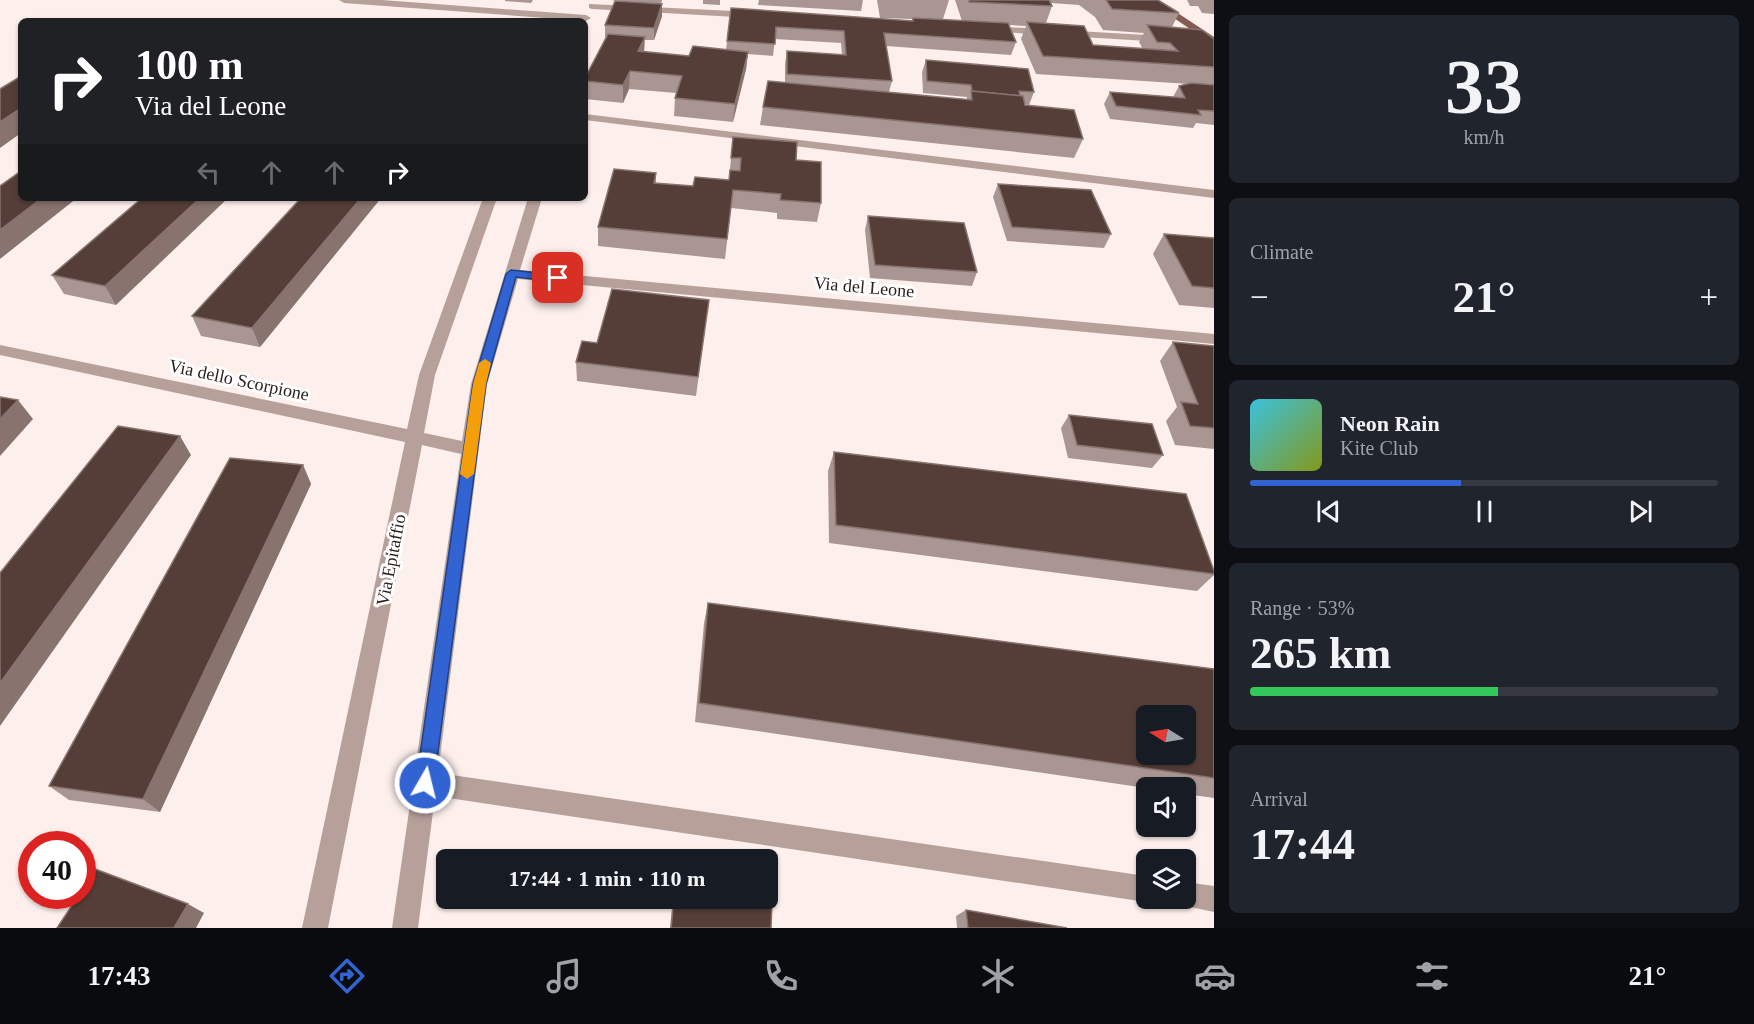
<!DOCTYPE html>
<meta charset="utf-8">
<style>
:root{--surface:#171b24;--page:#20242c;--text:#f1f3f6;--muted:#9ea1a6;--line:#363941;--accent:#3163d2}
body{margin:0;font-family:Georgia,serif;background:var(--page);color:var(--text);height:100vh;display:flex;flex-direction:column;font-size:22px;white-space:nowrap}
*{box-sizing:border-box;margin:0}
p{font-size:20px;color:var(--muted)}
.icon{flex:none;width:33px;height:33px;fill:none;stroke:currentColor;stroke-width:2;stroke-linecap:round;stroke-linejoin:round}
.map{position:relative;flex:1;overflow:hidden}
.sheet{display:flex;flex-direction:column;gap:15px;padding:15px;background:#0d0f14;width:540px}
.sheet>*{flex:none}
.hud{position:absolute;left:18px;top:18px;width:570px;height:183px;border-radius:9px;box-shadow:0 2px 4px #0004;background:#202124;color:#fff;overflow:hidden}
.needle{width:39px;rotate:281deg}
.buttons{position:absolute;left:1136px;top:705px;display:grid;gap:12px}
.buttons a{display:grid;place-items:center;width:60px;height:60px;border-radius:9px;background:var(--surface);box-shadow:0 2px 4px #0004;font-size:30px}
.speed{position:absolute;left:18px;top:831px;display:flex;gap:12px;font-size:30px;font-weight:700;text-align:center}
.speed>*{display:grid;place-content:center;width:78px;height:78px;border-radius:50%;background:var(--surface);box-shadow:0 2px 4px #0004;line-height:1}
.speed .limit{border:9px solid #d22;background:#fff;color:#111}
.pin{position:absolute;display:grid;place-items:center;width:51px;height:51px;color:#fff;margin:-26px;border-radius:12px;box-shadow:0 3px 9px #0006}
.me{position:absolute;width:66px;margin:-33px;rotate:8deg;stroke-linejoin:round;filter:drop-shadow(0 0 4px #0008)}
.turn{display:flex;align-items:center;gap:21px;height:126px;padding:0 18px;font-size:27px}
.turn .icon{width:78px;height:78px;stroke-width:2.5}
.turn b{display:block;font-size:42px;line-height:51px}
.lanes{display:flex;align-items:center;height:57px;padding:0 18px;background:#0003;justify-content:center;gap:30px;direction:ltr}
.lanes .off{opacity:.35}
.big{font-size:45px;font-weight:800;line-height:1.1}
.sheet .card{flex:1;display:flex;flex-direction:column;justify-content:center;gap:9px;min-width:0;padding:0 21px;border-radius:9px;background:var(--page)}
.sheet .dial{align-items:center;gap:0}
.dial b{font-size:78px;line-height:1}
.song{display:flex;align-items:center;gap:18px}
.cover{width:72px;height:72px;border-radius:9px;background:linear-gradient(135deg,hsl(190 70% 55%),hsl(70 70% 35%))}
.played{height:6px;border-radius:3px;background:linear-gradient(90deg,var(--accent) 45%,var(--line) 45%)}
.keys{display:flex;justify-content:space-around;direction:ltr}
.heat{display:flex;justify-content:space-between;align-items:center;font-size:33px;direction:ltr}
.charge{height:9px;border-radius:4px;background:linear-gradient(90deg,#34c759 53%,var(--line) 0)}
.trip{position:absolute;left:436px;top:849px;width:342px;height:60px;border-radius:9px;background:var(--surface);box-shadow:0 2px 4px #0004;font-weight:800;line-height:60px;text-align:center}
.tabs{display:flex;height:96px;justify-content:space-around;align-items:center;background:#090b0e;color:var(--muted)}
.tabs .icon{width:42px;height:42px}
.tabs .on{color:var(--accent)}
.tabs b{font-size:27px;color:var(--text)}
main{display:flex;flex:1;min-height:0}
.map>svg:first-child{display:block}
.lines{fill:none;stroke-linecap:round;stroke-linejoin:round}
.minor{fill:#b7a09a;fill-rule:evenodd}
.major{fill:#835c53;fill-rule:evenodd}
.wall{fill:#a99692;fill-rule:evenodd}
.shaded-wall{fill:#88736e}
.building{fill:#563e38;stroke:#88736e;stroke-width:1.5;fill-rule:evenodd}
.route{fill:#3163d2;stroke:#204088;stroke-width:1.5}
.slow{fill:#f59e0b}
.labels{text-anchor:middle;stroke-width:6;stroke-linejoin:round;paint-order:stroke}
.street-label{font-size:18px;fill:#291e1b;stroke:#fff}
</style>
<main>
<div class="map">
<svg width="1214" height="928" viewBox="0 0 1214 928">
<rect width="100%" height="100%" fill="#fcefec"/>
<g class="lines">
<!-- minor -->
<g class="minor">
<polygon points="339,0 382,0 586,15 591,18 586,21 344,3"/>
<polygon points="589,4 754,12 759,15 754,18 592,9 589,8"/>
<polygon points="988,26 1164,36 1169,39 1164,42 984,31 983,29"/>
<polygon points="585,114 1214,190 1214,198 585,120"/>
<polygon points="483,198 497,198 435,375 424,433 462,441 471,384 528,198 542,198 520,270 1214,334 1214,344 518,279 487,384 438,773 1146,876 1146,898 1154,898 1146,902 435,796 418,928 392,928 461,454 422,445 328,928 302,928 405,442 0,355 0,345 407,429 419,375"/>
<polygon points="1185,882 1214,886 1214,912 1176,904 1173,898 1185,898"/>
</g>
<!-- major -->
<polygon class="major" points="1147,0 1158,0 1214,37 1214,45"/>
</g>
<!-- wall -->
<g class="wall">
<polygon points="505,0 533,0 531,3 505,1"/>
<polygon points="609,0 662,0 661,4"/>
<polygon points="703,0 720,0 720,5 703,4"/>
<polygon points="759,0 863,0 861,11 758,5"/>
<path d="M877,0h72l-6,19 19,2 -7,-21h203l21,13 -7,14 42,12v86l-18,-2 -3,5 -83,-9 -6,-15 6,-12 63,5 6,-11 10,-2 -153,-10 -15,-35 5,-13 -17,-1 7,17 -5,13 -125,-9 6,35 -3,11 78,8v-3l-44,-4 -1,-21 4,-12 108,32 -5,13 -4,-1v1l58,34 -9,19 -314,-33 3,-18 22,-24v-19l2,-13 55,4 -1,-12 -66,-4 -2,17 -25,-2 -2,15 -13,53 -59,-6 1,-18 1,-5 -47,-4 -6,14 -38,-4v-21l21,-41h-1v-12l57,-21v12l-8,24h-10v12l45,4 37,-6 5,-42 181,13v-2l-32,-1zM1051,3l28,2 16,12 8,13 41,3 -5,9 4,7 -50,-4 -47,-22 6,-17z"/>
<polygon points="1187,0 1214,0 1214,14 1202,13 1198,6 1190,6"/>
<polygon points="733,137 796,160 821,203 817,222 777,219 777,213 731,208 725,259 598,246 598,227 656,173 656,183 693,186 729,180"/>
<polygon points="998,184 1111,234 1104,248 1007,241 993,197"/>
<polygon points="142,198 116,305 64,294 52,275"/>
<polygon points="301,198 381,198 260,347 201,336 192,316"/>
<polygon points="868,216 977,272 972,286 870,278 865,230"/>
<polygon points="1164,234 1214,238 1214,308 1179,305 1153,254"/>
<polygon points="709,300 696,396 577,381 576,362 597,343"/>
<polygon points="1173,342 1214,346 1214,449 1175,445 1166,421 1177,407 1160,361"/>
<polygon points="1069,415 1163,455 1152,468 1068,458 1061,428"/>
<polygon points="834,452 1214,571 1214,575 1197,591 829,543 828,471"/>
<polygon points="303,465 311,484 160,812 69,800 49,786"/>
<polygon points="708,603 1214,669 1214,798 1185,794 1185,788 1146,788 695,722 704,623"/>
<polygon points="673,898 768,898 771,928 670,928"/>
<polygon points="966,910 1067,928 957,928 956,916"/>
</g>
<!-- shaded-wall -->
<g class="shaded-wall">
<polygon points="662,4 662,16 654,40 654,28"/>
<polygon points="645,37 644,54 638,51"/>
<polygon points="748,52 746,69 733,122 735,104"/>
<polygon points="630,71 629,89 623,103 623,85"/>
<polygon points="21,108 21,133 0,148 0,122"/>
<polygon points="42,198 77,198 0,259 0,230"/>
<polygon points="200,198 228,198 116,305 105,286"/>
<polygon points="361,198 381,198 260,347 252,328"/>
<polygon points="18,400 33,419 0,456 0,419"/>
<polygon points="180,436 191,455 0,726 0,683"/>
<polygon points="303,465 311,484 160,812 143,799"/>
<polygon points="188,904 204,913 196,928 174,928"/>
</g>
<!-- building -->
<g class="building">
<polygon points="969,0 1049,0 1052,6 969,2"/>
<polygon points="1106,0 1158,0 1179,13 1112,9"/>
<polygon points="615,1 662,4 654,28 605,25"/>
<polygon points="731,8 913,21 913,18 1008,23 1016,42 884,33 892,81 787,74 787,51 846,55 844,31 776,27 775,44 727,41"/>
<polygon points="1027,22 1084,26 1093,45 1178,51 1170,43 1157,42 1147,25 1202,30 1214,39 1214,67 1043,56"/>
<polygon points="608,34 645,37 638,51 689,56 693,46 748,52 735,104 675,98 682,76 630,71 623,85 585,81 585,78"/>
<polygon points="926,60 1028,69 1034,92 1019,91 1020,96 972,91 971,85 927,81"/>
<polygon points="21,76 21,108 0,122 0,89"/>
<polygon points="768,81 972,100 971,91 1023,96 1025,105 1074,110 1083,139 763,107"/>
<polygon points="1191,83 1214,85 1214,111 1198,110 1201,115 1116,106 1110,92 1185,98 1179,86"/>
<polygon points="733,137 797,142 796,160 821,162 821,203 780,200 781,194 733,190 727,239 598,227 614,169 656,173 654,183 693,186 695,177 729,180 730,170 740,171 741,158 731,158"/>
<polygon points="21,171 21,198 42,198 0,230 0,186"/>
<polygon points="998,184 1091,190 1111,234 1012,227"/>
<polygon points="142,198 200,198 105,286 52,275"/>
<polygon points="301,198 361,198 252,328 192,316"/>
<polygon points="868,216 964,223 977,272 875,265"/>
<polygon points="1164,234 1214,238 1214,288 1192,286"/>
<polygon points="612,289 709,300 698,377 576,362 582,341 597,343"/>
<polygon points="1173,342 1214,346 1214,428 1190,426 1181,402 1198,404"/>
<polygon points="0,397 18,400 0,419"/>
<polygon points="1069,415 1152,424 1163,455 1077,445"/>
<polygon points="118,426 180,436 0,683 0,573"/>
<polygon points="834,452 1186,494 1214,571 1214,574 836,525"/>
<polygon points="230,458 303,465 143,799 49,786"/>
<path d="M708,603l506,66v109l-515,-75zM1146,716h39v38h-39z"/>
<polygon points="95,869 188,904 174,928 57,928 78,896 82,896 82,888"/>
<polygon points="768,876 773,877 771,928 671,928 674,898 768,898"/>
<polygon points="966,910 1067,928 968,928"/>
</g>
<!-- route -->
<polygon class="route" points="511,270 558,275 564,278 558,282 516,277 486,384 434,783 431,789 425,792 418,789 416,783 473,384 506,274"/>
<!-- slow -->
<polygon class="slow" points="485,359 491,363 486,384 474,474 467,479 460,474 473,384 479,363"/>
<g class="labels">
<!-- street labels -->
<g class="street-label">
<text transform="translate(864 287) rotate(5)" y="6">Via del Leone</text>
<text transform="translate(239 380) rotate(12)" y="6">Via dello Scorpione</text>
<text transform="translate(391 560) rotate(-79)" y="6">Via Epitaffio</text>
</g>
</g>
</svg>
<div class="buttons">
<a><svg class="needle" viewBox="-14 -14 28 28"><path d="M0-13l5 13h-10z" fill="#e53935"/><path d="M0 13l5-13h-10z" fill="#9ea1a6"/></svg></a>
<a><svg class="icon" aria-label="sound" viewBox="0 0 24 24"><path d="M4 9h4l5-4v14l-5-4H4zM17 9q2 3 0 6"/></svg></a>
<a><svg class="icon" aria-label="layers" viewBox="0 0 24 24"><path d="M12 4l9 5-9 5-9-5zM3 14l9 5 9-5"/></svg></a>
</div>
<div class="speed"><div class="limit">40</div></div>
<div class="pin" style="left:558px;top:278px;background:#d93025"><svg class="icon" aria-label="arrive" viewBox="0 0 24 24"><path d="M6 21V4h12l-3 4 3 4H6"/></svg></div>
<svg class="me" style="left:425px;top:783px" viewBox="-20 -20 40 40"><circle r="17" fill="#3163d2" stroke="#fff" stroke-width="3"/><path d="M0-11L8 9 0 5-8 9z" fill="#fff"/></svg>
<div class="trip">17:44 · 1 min · 110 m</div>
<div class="hud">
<div class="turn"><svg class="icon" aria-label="right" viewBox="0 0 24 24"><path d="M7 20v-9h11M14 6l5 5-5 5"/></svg><div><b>100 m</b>Via del Leone</div></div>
<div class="lanes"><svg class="icon off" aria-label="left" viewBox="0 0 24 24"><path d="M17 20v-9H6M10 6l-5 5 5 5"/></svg><svg class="icon off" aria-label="ahead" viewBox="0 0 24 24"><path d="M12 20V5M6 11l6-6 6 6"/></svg><svg class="icon off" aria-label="ahead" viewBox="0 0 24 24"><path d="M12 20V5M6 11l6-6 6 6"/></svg><svg class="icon" aria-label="right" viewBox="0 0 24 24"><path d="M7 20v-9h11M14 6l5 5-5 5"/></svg></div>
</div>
</div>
<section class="sheet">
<div class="card dial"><b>33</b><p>km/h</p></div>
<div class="card"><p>Climate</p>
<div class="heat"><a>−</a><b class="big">21°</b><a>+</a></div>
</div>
<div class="card">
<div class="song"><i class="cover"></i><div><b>Neon Rain</b><p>Kite Club</p></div></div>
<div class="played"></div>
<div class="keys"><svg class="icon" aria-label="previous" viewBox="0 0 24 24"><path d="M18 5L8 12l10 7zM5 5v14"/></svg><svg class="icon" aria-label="pause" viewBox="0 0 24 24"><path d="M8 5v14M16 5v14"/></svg><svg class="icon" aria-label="next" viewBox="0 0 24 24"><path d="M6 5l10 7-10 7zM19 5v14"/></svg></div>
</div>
<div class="card"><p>Range · 53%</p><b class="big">265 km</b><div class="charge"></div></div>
<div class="card"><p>Arrival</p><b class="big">17:44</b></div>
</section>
</main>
<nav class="tabs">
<b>17:43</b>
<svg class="icon on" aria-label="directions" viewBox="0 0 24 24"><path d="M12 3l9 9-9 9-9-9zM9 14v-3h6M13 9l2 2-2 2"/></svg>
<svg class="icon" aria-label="music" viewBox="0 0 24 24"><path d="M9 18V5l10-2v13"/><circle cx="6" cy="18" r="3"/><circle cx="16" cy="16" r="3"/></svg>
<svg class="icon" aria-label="phone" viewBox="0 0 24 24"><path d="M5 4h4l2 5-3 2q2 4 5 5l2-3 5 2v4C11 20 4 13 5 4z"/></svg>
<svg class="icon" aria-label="climate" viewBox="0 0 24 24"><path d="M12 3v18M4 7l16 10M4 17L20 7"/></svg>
<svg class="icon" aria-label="car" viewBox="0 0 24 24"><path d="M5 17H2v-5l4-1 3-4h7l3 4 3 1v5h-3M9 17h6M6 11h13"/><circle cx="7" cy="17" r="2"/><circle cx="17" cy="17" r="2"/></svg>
<svg class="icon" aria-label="filters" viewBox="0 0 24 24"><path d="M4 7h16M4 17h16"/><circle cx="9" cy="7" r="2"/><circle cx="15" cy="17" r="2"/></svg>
<b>21°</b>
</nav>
